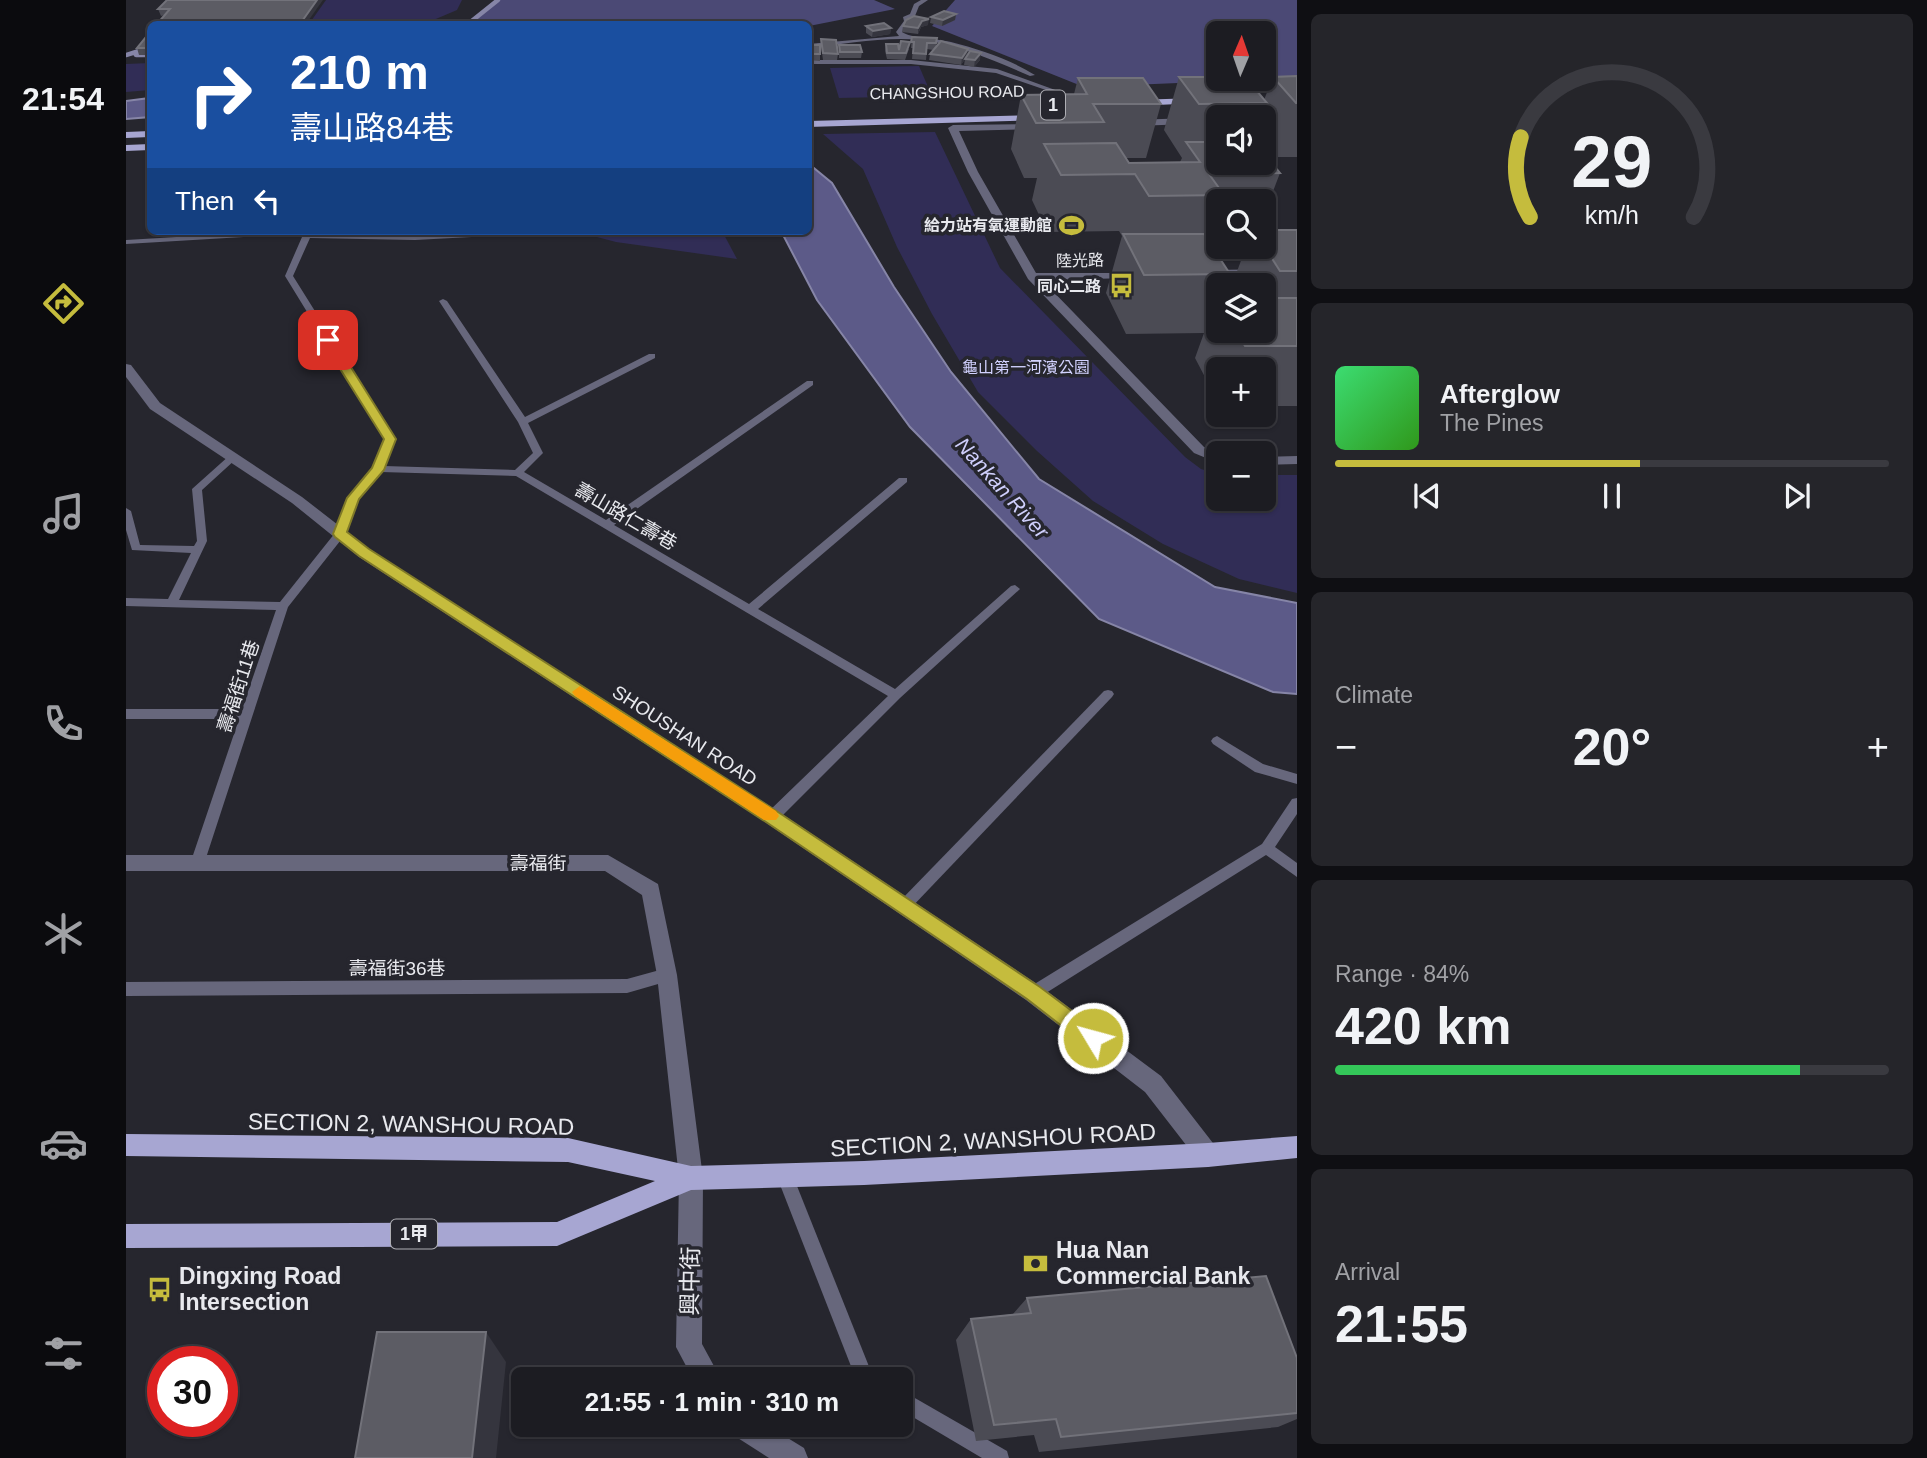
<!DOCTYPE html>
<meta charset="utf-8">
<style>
:root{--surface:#1c1c22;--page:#25252a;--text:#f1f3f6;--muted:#a0a1a5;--line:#3a3a40;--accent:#c5bc3d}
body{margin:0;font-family:Arial,"Noto Sans TC",sans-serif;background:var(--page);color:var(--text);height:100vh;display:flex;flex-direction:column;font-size:26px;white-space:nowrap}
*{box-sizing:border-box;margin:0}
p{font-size:23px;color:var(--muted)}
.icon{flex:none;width:38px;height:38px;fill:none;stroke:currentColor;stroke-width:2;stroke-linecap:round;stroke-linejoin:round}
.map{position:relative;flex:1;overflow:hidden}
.side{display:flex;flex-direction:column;gap:14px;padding:14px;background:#0f0f13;width:630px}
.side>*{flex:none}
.top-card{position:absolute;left:21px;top:21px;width:665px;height:214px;border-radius:10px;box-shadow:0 2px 5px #0004,0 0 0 2px var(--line);background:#1a4fa0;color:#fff;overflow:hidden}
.needle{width:46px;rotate:2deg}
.controls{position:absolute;left:1080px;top:21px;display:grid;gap:14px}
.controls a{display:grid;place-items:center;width:70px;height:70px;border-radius:10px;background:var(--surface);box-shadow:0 2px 5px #0004,0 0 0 2px var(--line);font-size:35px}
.speed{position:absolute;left:21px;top:1346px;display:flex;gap:14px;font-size:35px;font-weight:700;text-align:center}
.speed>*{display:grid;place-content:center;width:91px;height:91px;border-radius:50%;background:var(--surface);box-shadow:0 2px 5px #0004,0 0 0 2px var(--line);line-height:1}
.speed .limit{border:10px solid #d22;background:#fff;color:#111}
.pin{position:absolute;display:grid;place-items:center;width:60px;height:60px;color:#fff;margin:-30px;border-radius:14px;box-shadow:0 4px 10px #0006}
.me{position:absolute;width:77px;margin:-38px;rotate:307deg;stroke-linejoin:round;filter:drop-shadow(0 0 5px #0008)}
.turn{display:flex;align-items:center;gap:24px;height:147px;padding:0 28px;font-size:32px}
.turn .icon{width:91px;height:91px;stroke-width:2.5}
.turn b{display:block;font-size:49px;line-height:60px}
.then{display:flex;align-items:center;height:66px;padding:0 28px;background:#0003;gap:14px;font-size:26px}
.big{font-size:52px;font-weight:600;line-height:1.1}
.side .tile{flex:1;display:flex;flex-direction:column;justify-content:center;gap:10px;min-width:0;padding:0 24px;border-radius:10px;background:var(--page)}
.side .dial{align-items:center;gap:0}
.dial svg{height:182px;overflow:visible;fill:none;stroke:var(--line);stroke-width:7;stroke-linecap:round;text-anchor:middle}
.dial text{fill:var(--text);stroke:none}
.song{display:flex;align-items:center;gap:21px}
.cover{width:84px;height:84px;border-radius:10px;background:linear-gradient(135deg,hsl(140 70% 55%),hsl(110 70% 35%))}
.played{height:7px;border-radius:4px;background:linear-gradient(90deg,var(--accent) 55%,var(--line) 55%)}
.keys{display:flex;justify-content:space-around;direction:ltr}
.heat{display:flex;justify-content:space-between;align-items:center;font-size:38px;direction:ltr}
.charge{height:10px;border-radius:5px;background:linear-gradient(90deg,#34c759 84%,var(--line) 0)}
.trip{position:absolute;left:385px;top:1367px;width:402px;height:70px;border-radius:10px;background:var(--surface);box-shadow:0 2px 5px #0004,0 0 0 2px var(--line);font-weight:600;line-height:70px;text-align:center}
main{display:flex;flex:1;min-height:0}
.tab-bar{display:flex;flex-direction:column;width:126px;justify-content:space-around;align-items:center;background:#0b0b0e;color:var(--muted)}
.tab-bar .icon{width:49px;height:49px}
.tab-bar .on{color:var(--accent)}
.tab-bar b{font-size:32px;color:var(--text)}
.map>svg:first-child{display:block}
.green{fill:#312d56}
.forest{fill:#4b4975;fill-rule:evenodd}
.water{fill:#5c5a88;stroke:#8685a7;stroke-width:2}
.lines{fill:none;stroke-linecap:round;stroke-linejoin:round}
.stream{stroke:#8685a7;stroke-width:4.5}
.service{fill:#67677c;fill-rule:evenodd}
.minor{fill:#67677c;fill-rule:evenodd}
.primary{fill:#a7a6d2;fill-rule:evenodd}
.wall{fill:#4b4b54}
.shaded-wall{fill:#35353e}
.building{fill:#5c5c64;stroke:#72727a;stroke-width:2}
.route{fill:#c5bc3d;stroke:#807a28;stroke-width:2}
.slow{fill:#f59e0b}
.labels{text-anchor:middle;stroke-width:7;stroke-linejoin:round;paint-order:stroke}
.far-street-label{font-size:16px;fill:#e8e9ee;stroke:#26262e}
.far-poi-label{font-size:16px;font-weight:bold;fill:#e8e9ee;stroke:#26262e;text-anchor:end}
.far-park-label{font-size:16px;fill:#d2d2ff;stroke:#26262e}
.shield{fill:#26262e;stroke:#aeaeb4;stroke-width:2}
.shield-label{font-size:18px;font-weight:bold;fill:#e8e9ee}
.street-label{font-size:19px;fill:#e8e9ee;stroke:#26262e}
.water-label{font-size:21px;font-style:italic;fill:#cfcffc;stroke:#26262e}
.near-street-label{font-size:23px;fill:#e8e9ee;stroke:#26262e}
.near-poi-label{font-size:23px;font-weight:bold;fill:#e8e9ee;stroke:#26262e;text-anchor:start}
</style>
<main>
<nav class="tab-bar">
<b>21:54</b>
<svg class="icon on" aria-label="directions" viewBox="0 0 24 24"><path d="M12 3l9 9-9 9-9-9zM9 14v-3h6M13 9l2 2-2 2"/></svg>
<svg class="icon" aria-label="music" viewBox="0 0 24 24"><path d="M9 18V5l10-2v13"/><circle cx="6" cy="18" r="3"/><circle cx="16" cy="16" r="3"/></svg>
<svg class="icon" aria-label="phone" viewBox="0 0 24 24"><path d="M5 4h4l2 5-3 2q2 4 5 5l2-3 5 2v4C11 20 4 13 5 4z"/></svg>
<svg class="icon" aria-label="climate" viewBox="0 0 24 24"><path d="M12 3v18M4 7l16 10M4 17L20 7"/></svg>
<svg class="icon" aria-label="car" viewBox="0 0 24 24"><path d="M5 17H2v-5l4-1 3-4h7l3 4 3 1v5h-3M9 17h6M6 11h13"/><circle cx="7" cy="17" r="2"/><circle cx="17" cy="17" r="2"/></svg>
<svg class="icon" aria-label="filters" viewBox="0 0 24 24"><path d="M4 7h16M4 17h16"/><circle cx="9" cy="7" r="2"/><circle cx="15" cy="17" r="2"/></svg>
</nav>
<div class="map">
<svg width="1171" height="1458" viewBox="0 0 1171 1458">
<rect width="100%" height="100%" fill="#26262e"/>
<!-- green -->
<g class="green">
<polygon points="200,0 336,0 331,10 298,24 183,24"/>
<polygon points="24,63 24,90 0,92 0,64"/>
<polygon points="793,66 806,96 713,98 704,68"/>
<polygon points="809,132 874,268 1059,457 1075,469 1092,474 1092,499 1138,499 1138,475 1171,475 1171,593 1113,579 1037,544 967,501 911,451 852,392 806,314 771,247 737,169 697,134"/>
<polygon points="448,231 596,231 611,259 490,242"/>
</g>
<!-- forest -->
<g class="forest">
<polygon points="369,0 748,0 769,9 683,26 344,24 361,11"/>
<path d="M829,0h342v78l-213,9 -152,-61zM1092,33h46v46h-46z"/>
</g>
<!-- water -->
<g class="water">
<polygon points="24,98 24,117 0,119 0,101"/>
<polygon points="683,164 706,183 768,287 825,372 913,479 1089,587 1171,603 1171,694 1147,692 973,619 784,427 691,300 655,231 682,231"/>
</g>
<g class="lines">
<!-- stream -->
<g class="stream">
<polyline points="342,24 372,0"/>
<polyline points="0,55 13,51 10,55 24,55"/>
</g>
<!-- service -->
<g class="service">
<path d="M795,0h7l-9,6 -4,10 -6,2 1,3 -8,11c8,6 37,7 49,10 28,7 60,18 84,33l-5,1c-35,-15 -70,-31 -108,-36 -37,-4 -76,4 -114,8v-4l91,-8 -3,-4 8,-11 -1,-4 7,-3 4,-10z"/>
<polygon points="682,60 785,60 871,69 954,99 949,100 870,73 785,64 682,64"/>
<polygon points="377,231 387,233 383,235 289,240 184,238 167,276 269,439 258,466 389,470 407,453 392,422 313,301 317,299 321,301 399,417 523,354 529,354 529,358 402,423 417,453 398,472 480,520 681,381 687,381 687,385 488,525 623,604 773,478 781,478 781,482 632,609 769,689 885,586 889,585 894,589 774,698 651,821 646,822 641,821 639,817 641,813 762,696 390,476 255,472 232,499 218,536 162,607 78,864 76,868 71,870 66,868 64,864 113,719 0,719 0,709 116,709 150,610 0,606 0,598 42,599 65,553 6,550 0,530 0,508 5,511 14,545 68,546 71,541 66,489 104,455 110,455 110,459 76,490 81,541 53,600 154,602 209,533 222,498 247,468 259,439 159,276 176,237 136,236 0,244 0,240 136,232 289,236"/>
<polygon points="982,690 986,691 988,694 986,697 783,910 778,912 773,910 771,906 773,902 978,691"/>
<polygon points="1091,736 1137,764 1171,774 1171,784 1129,772 1087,744 1085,741 1087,738"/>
<polygon points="1171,798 1171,814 1149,847 1171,863 1171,877 1140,855 912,998 907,1000 902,998 900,993 902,988 1136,844 1166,799"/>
<polygon points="541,968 546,970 548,975 546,980 501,993 0,996 0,982 501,979"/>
<polygon points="659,1169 665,1171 748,1379 730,1379 651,1177 653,1171"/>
<polygon points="775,1390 881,1451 883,1458 856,1458 775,1410"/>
</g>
<!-- minor -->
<g class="minor">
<polygon points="1092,117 1092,123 1008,126 1003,123 1008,120"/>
<polygon points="917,124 919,126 914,129 833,131 852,172 910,273 1011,273 1013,275 1007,278 916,280 1078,447 1092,454 1092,463 1068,453 902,279 842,172 822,128 827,125"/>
<polygon points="1171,269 1171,275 1080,276 1074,273 1080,270"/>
<polygon points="0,364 5,365 34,403 176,497 243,549 653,812 914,986 1035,1076 1090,1147 1094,1155 1090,1163 1082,1167 1074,1163 1019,1092 900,1000 639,822 233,557 166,503 24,409 0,377"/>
<polygon points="1171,456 1171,464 1138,465 1138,457"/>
<polygon points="0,855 482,855 532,884 551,975 577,1178 576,1344 595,1379 567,1379 550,1347 553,1178 531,975 516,895 479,871 0,871"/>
<polygon points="600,1424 639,1424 678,1448 682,1458 643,1458 604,1433"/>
</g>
<!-- primary -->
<g class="primary">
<polygon points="1070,98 1075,101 1073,103 1010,106 1005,103 1010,100"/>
<polygon points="916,115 918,117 913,120 682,127 682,121"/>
<polygon points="24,131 24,137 0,138 0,132"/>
<polygon points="24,144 24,150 0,151 0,145"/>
<polygon points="0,1134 442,1138 565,1166 738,1161 1082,1143 1171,1136 1171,1158 1082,1167 738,1185 565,1190 431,1246 0,1248 0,1224 431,1222 529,1181 442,1162 0,1156"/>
</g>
</g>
<!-- wall -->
<g class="wall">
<polygon points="197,0 39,15 35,16 32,9"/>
<polygon points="830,14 829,20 816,26 804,23 805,17"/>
<polygon points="802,25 795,27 792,34 776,32 777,26"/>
<polygon points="740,26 765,28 764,34 746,37 740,33"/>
<polygon points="24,32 24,55 13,55 11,48"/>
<polygon points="786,37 811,38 810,47 854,60 848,67 838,65 839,59 835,65 803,60 804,54 807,50 801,49 800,60 786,59 787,48 785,48"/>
<polygon points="695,39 712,54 711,60 697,60 695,46"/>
<polygon points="760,44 773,50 783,49 779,60 761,59 759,51"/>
<polygon points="682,45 694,54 694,61 682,60"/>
<polygon points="713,45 736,52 735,58 713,58"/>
<polygon points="1171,76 1171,157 1150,157 1138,142 1138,117 1092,117 1092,163 1154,173 1138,215 1138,201 1092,201 1092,230 1086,230 1082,240 1104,274 1100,285 1092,285 1092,331 1138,331 1138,285 1106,285 1120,247 1138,247 1171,230 1171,406 1138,406 1138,369 1092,369 1092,402 1069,358 1078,333 1000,334 980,293 996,236 993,231 921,232 906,200 911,178 898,178 885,149 895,95 948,94 952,78 1035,104 1020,158 999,158 1003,163 1054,162 1056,158 1038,130 1053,77 1138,100 1147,77"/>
<polygon points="901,1298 1171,1358 1171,1419 1152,1427 913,1452 908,1435 850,1441 830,1340 845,1319 887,1314"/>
</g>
<!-- shaded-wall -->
<g class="shaded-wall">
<polygon points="191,0 197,0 180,24 174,24"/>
<polygon points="830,14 829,20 816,26 817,20"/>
<polygon points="803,19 802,25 795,27 792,34 792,28 796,21"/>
<polygon points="765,28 764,34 746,37 747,31"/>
<polygon points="842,49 841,56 835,65 836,58"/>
<polygon points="855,53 854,60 848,67 849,60"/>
<polygon points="360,1332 380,1362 370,1458 346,1458"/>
</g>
<!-- building -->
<g class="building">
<polygon points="41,0 191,0 174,24 31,24 44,9 32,9"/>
<polygon points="818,11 830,14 817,20 805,17"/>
<polygon points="788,16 803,19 796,21 792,28 777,26 780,20"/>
<polygon points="758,23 765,28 747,31 740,26"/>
<polygon points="24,32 24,48 11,48"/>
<polygon points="786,37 811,38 810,43 801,43 800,54 787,53 788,42 785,42"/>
<polygon points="695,39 710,40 712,54 697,53"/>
<polygon points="775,41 784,42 780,53 761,53 760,44 772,44 773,50"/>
<polygon points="815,41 842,49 836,58 804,54"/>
<rect x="682" y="45" width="12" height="9"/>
<polygon points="713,45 734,45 736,52 714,52"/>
<polygon points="844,51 855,53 849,60 839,59"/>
<polygon points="1171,76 1171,103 1170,103 1147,77"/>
<polygon points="1053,77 1092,77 1092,79 1121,79 1141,103 1073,104"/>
<polygon points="952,78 1017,78 1035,104 967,104 978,122 910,123 895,95 961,94"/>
<polygon points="1060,142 1092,142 1092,163 1138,163 1138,153 1154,173 1083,174 1098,195 1023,196 1009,174 935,175 918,144 990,143 1003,163 1074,162"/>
<polygon points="1138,230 1171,230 1171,271 1154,271 1138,246"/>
<polygon points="997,234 1078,234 1104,274 1018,275"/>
<polygon points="1138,298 1171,298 1171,346 1119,346 1110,331 1138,331"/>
<polygon points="1140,1276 1171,1358 1171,1413 935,1437 930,1419 868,1425 845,1319 905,1313 901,1298"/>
<polygon points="251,1332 360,1332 346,1458 229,1458"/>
</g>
<!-- route -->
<polygon class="route" points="198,337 206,337 270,439 258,470 233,499 221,532 243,549 652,812 914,987 974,1032 977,1038 974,1045 967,1048 960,1045 901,999 640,822 233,556 209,537 207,534 221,498 246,468 258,439 196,340"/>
<!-- slow -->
<polygon class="slow" points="454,686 650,811 653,816 650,820 638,820 449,696 446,692"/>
<!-- icons -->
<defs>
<symbol id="stadium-bare" viewBox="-9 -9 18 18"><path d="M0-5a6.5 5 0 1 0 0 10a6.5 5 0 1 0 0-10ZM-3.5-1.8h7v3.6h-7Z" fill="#c5bc3d" stroke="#26262e" stroke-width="2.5" paint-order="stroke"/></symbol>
<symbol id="bus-bare" viewBox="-9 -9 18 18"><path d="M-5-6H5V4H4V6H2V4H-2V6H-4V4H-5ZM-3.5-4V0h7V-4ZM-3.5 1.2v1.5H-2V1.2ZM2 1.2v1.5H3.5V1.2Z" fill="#c5bc3d" stroke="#26262e" stroke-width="2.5" paint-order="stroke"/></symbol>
<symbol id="bank-bare" viewBox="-9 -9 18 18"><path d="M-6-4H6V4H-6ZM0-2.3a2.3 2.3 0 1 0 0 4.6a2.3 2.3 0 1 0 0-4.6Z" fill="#c5bc3d" stroke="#26262e" stroke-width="2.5" paint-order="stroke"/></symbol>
</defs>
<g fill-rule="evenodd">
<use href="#stadium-bare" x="928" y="208" width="35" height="35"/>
<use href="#bus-bare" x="978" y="268" width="35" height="35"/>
<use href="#bank-bare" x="892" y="1246" width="35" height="35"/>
<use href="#bus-bare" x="16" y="1272" width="35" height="35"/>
</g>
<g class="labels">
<!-- far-street labels -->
<g class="far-street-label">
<text transform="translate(821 92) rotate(-1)" y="6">CHANGSHOU ROAD</text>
<text transform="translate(954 260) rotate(-1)" y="6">陸光路</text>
</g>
<!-- far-poi labels -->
<g class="far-poi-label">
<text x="926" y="231">給力站有氧運動館</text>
<text x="975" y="292">同心二路</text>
</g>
<!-- far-park labels -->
<g class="far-park-label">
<text x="900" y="373">龜山第一河濱公園</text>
</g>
<!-- shield labels -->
<g class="shield">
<rect x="915" y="90.5" width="24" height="29" rx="5"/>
<rect x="265" y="1219.5" width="46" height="29" rx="5"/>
</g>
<g class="shield-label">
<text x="927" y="111">1</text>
<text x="288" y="1240">1甲</text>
</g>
<!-- street labels -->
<g class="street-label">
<text transform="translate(500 516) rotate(30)" y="7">壽山路仁壽巷</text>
<text transform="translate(112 686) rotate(-72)" y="7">壽福街11巷</text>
<text transform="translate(559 735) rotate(33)" y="7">SHOUSHAN ROAD</text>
<text x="412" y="870">壽福街</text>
<text x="271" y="975">壽福街36巷</text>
</g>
<!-- water labels -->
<g class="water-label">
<text transform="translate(876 488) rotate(48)" y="7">Nankan River</text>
</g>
<!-- near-street labels -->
<g class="near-street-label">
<text transform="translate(285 1124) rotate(1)" y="8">SECTION 2, WANSHOU ROAD</text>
<text transform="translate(867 1140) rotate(-3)" y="8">SECTION 2, WANSHOU ROAD</text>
<text transform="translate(564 1281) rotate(-89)" y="8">興中街</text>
</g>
<!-- near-poi labels -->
<g class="near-poi-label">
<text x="930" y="1258">Hua Nan<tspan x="930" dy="26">Commercial Bank</tspan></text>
<text x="53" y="1284">Dingxing Road<tspan x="53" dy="26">Intersection</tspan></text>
</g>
</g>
</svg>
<div class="controls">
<a><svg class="needle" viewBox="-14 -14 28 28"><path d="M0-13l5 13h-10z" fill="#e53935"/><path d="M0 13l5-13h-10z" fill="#a0a1a5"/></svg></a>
<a><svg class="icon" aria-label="sound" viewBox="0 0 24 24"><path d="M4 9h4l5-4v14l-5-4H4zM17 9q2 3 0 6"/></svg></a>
<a><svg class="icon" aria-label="search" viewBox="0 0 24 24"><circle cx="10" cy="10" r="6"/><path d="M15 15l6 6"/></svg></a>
<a><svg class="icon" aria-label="layers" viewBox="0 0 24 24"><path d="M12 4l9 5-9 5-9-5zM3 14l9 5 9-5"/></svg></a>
<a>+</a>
<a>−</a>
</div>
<div class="speed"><div class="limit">30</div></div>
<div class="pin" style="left:202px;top:340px;background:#d93025"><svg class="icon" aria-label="arrive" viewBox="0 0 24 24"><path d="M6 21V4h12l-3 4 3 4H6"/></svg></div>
<svg class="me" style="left:967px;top:1038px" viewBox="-20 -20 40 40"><circle r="17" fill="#c5bc3d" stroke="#fff" stroke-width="3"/><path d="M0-11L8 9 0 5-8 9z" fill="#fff"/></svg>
<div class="trip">21:55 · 1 min · 310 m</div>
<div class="top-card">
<div class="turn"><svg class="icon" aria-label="right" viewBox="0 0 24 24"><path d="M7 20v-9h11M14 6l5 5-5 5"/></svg><div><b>210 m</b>壽山路84巷</div></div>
<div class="then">Then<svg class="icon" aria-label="left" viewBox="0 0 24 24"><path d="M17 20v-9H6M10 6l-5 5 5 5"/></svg></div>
</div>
</div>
<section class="side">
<div class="tile dial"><svg viewBox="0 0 100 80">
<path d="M14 69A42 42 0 1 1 86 69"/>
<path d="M14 69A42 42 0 0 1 10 34" stroke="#c5bc3d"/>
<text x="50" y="56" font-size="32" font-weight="700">29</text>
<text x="50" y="72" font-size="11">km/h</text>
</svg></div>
<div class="tile">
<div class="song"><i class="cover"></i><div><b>Afterglow</b><p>The Pines</p></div></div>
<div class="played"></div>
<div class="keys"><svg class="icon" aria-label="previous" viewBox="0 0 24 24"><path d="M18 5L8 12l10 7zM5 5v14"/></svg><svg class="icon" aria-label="pause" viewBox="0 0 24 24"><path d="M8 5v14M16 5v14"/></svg><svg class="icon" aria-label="next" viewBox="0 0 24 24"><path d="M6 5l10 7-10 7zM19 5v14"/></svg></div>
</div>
<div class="tile"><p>Climate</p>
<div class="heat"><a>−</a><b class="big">20°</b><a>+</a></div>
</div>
<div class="tile"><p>Range · 84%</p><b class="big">420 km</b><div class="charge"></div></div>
<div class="tile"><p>Arrival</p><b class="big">21:55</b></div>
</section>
</main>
